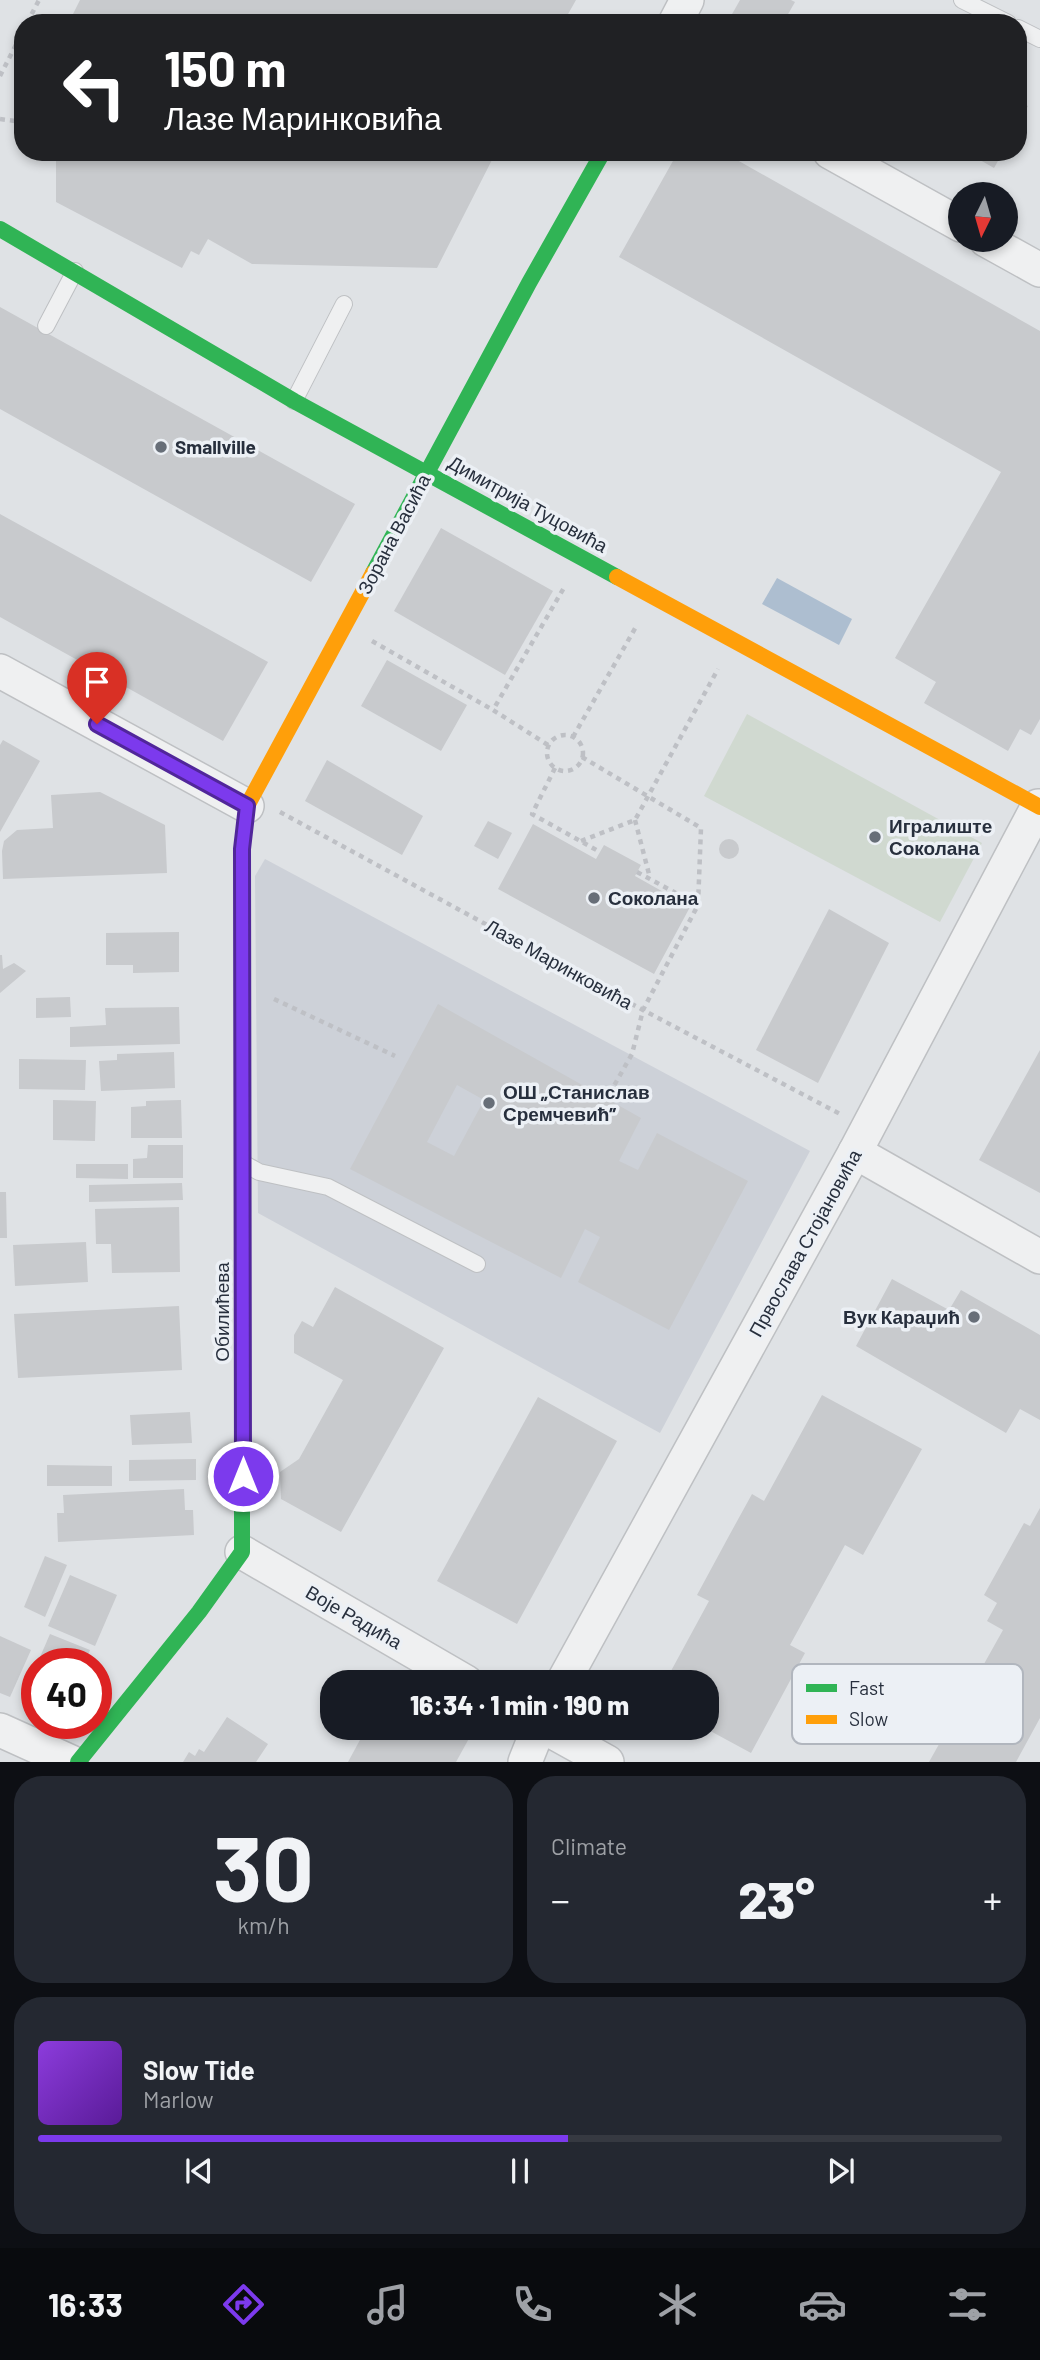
<!DOCTYPE html>
<meta charset="utf-8">
<style>
:root{--surface:#171b24;--page:#242831;--text:#f1f3f6;--muted:#9ea1a6;--line:#363941;--accent:#7c3aed}
body{margin:0;font-family:Barlow,sans-serif;background:var(--page);color:var(--text);height:100vh;display:flex;flex-direction:column;font-size:26px;white-space:nowrap}
*{box-sizing:border-box;margin:0}
p{font-size:23px;color:var(--muted)}
.icon{flex:none;width:38px;height:38px;fill:none;stroke:currentColor;stroke-width:2;stroke-linecap:round;stroke-linejoin:round}
.map{position:relative;height:1762px;overflow:hidden}
.sheet{display:flex;flex-direction:column;gap:14px;padding:14px;background:#0d0f14;flex:1}
.sheet>*{flex:none}
.guide{position:absolute;left:14px;top:14px;width:1013px;height:147px;border-radius:28px;box-shadow:0 4px 10px #0003;background:#202124;color:#fff;overflow:hidden}
.needle{width:46px;rotate:185deg}
.tools{position:absolute;left:948px;top:182px;display:grid;gap:14px}
.tools a{display:grid;place-items:center;width:70px;height:70px;border-radius:50%;background:var(--surface);box-shadow:0 4px 10px #0003;font-size:35px}
.speed{position:absolute;left:21px;top:1648px;display:flex;gap:14px;font-size:35px;font-weight:700;text-align:center}
.speed>*{display:grid;place-content:center;width:91px;height:91px;border-radius:50%;background:var(--surface);box-shadow:0 4px 10px #0003;line-height:1}
.speed .limit{border:10px solid #d22;background:#fff;color:#111}
.pin{position:absolute;display:grid;place-items:center;width:60px;height:60px;color:#fff;margin:-72px -30px;border-radius:50% 50% 50% 0;rotate:-45deg;box-shadow:0 0 7px #0007}
.pin .icon{rotate:45deg}
.me{position:absolute;width:77px;margin:-38px;rotate:0deg;stroke-linejoin:round;filter:drop-shadow(0 0 5px #0008)}
.turn{display:flex;align-items:center;gap:24px;height:147px;padding:0 35px;font-size:32px}
.turn .icon{width:91px;height:91px;stroke-width:2.5}
.turn b{display:block;font-size:49px;line-height:60px}
.big{font-size:52px;font-weight:800;line-height:1.1}
.sheet .widget{flex:1;display:flex;flex-direction:column;justify-content:center;gap:10px;min-width:0;padding:0 24px;border-radius:28px;background:var(--page)}
.sheet .dial{align-items:center;gap:0}
.dial b{font-size:91px;line-height:1}
.song{display:flex;align-items:center;gap:21px}
.cover{width:84px;height:84px;border-radius:10px;background:linear-gradient(135deg,hsl(270 70% 55%),hsl(270 70% 35%))}
.played{height:7px;border-radius:4px;background:linear-gradient(90deg,var(--accent) 55%,var(--line) 55%)}
.keys{display:flex;justify-content:space-around;direction:ltr}
.heat{display:flex;justify-content:space-between;align-items:center;font-size:38px;direction:ltr}
.sheet .tiles{flex:1;display:grid;gap:14px;grid-template-columns:1fr 1fr}
.widget:last-child{grid-column:span 2}
.trip{position:absolute;left:320px;top:1670px;width:399px;height:70px;border-radius:28px;background:var(--surface);box-shadow:0 4px 10px #0003;font-weight:800;line-height:70px;text-align:center}
.dock{display:flex;height:112px;justify-content:space-around;align-items:center;background:#090b0e;color:var(--muted)}
.dock .icon{width:49px;height:49px}
.dock .selected{color:var(--accent)}
.dock b{font-size:32px;color:var(--text)}
.map>svg:first-child{display:block}
.built{fill:#cdd1d8}
.green{fill:#d0d9d0}
.water{fill:#adbed0}
.building{fill:#c8cacd;fill-rule:evenodd}
.lines{fill:none;stroke-linecap:round;stroke-linejoin:round}
.lane-casing{stroke:#bec0c3;stroke-width:18}
.street-casing{stroke:#bec0c3;stroke-width:36}
.path{stroke:#bec0c5;stroke-width:4.5;stroke-dasharray:5 5;stroke-linecap:butt}
.lane{stroke:#eff0f1;stroke-width:16}
.street{stroke:#eff0f1;stroke-width:33}
.fast{stroke:#30b455;stroke-width:16}
.slow{stroke:#ff9f0a;stroke-width:16}
.route-casing{stroke:#51269a;stroke-width:18}
.route{stroke:#7c3aed;stroke-width:12}
.poi-dot{fill:#676e78;stroke:#ecf0f5;stroke-width:2.5}
.labels{text-anchor:middle;stroke-width:7;stroke-linejoin:round;paint-order:stroke}
.poi-label{font-size:19px;font-weight:bold;fill:#272f3d;stroke:#ecf0f5;text-anchor:start}
.street-label{font-size:19px;fill:#272f3d;stroke:#ecf0f5}
.key{fill:#ecf0f5;stroke:#b1b6be;stroke-width:2}
.key-label{font-size:19px;fill:#272f3d}
</style>
<div class="map">
<svg width="1040" height="1762" viewBox="0 0 1040 1762">
<rect width="100%" height="100%" fill="#dfe2e5"/>
<!-- built -->
<polygon class="built" points="265,859 810,1151 660,1433 258,1213 255,876"/>
<!-- green -->
<polygon class="green" points="747,714 982,843 940,922 704,796"/>
<!-- water -->
<polygon class="water" points="777,578 852,619 839,645 762,604"/>
<!-- building -->
<g class="building">
<polygon points="80,0 576,0 563,23 76,23 78,20 72,16"/>
<polygon points="740,0 791,0 795,2 783,23 727,23"/>
<polygon points="1018,101 1028,106 1018,124"/>
<polygon points="56,152 496,152 437,268 252,264 208,239 199,255 191,251 182,268 56,202"/>
<polygon points="678,152 723,152 1040,331 1040,719 1031,735 1020,729 1008,751 924,703 936,682 895,658 1001,472 619,257"/>
<polygon points="966,152 1003,152 994,168"/>
<polygon points="0,307 355,504 311,582 0,409"/>
<polygon points="0,514 268,662 223,741 0,617"/>
<polygon points="441,528 553,591 505,675 394,611"/>
<polygon points="387,660 467,705 441,751 361,706"/>
<polygon points="3,740 40,761 0,832 0,745"/>
<polygon points="327,760 423,816 402,855 305,801"/>
<polygon points="100,792 165,825 167,873 3,879 2,851 4,841 17,830 53,828 51,795"/>
<polygon points="488,821 512,833 498,859 474,846"/>
<polygon points="533,824 596,859 604,845 641,865 635,876 690,907 654,974 498,889"/>
<circle cx="729" cy="849" r="10"/>
<polygon points="829,909 889,943 818,1083 756,1050"/>
<polygon points="179,932 179,972 133,973 133,965 106,965 106,933"/>
<polygon points="0,955 2,955 3,969 14,963 26,971 0,993"/>
<polygon points="70,997 71,1017 36,1018 36,998"/>
<path d="M438,1004l203,114 -22,43 19,9 19,-37 91,48 -79,149 -91,-48 22,-45 -15,-8 -24,49 -211,-109zM457,1085l27,15 -30,56 -27,-14z"/>
<polygon points="179,1007 180,1044 70,1047 70,1027 106,1025 105,1008"/>
<polygon points="1040,1050 1040,1193 979,1160"/>
<polygon points="174,1052 175,1088 101,1091 99,1061 117,1060 117,1054"/>
<polygon points="19,1059 86,1060 85,1090 19,1089"/>
<polygon points="53,1100 96,1101 95,1141 53,1140"/>
<polygon points="181,1100 182,1138 131,1138 131,1107 146,1106 146,1101"/>
<polygon points="148,1145 183,1145 183,1178 133,1178 133,1159 147,1158"/>
<polygon points="76,1164 128,1164 128,1179 76,1178"/>
<polygon points="182,1183 183,1200 89,1202 89,1185"/>
<polygon points="0,1192 6,1192 7,1238 0,1238"/>
<polygon points="179,1207 180,1272 112,1273 111,1244 96,1244 95,1209"/>
<polygon points="86,1242 88,1282 15,1286 13,1245"/>
<polygon points="892,1279 949,1310 961,1290 1040,1335 1040,1420 1020,1409 1006,1433 856,1346"/>
<polygon points="335,1287 444,1348 341,1532 281,1499 280,1472 299,1459 343,1380 294,1353 294,1335 302,1321 313,1327"/>
<polygon points="179,1306 182,1370 18,1378 14,1314"/>
<polygon points="822,1395 922,1449 863,1555 845,1545 790,1645 805,1653 751,1753 703,1727 707,1727 707,1682 665,1682 709,1601 697,1595 730,1534 752,1494 764,1501"/>
<polygon points="538,1397 617,1441 517,1624 437,1581"/>
<polygon points="190,1412 192,1443 132,1445 130,1415"/>
<polygon points="196,1459 196,1480 129,1481 129,1460"/>
<polygon points="47,1465 112,1466 112,1486 47,1486"/>
<polygon points="184,1489 185,1510 193,1510 194,1535 58,1542 57,1513 64,1513 63,1495"/>
<polygon points="1040,1508 1040,1718 1016,1762 929,1762 1003,1630 987,1621 997,1603 984,1595 1024,1523 1030,1526"/>
<polygon points="45,1556 67,1565 45,1617 24,1607"/>
<polygon points="70,1575 117,1595 95,1646 48,1626"/>
<polygon points="50,1634 90,1650 84,1664 37,1664"/>
<polygon points="0,1636 31,1650 10,1697 0,1693"/>
<polygon points="37,1666 37,1687 29,1684"/>
<polygon points="227,1717 268,1744 256,1762 183,1762 189,1752 195,1756 199,1749 204,1752"/>
<polygon points="367,1727 461,1727 472,1733 456,1762 348,1762"/>
</g>
<g class="lines">
<defs>
<g id="lane">
<polyline points="962,0 1008,23"/>
<polyline points="1018,28 1040,39"/>
<polyline points="46,326 75,271"/>
<polyline points="294,401 344,304"/>
<polyline points="243,1163 259,1172 328,1187 477,1264"/>
</g>
<g id="street">
<polyline points="675,23 687,0"/>
<polyline points="830,152 961,225"/>
<polyline points="986,240 1040,270"/>
<polyline points="0,671 247,806"/>
<polyline points="855,1152 1040,1257"/>
<polyline points="242,1552 466,1682"/>
<polyline points="563,1682 855,1152 1038,806"/>
<polyline points="544,1727 607,1762"/>
<polyline points="0,1730 71,1762"/>
<polyline points="525,1762 539,1727"/>
</g>
</defs>
<!-- lane casing -->
<use href="#lane" class="lane-casing"/>
<!-- street casing -->
<use href="#street" class="street-casing"/>
<!-- path -->
<g class="path">
<polyline points="27,23 39,0"/>
<polyline points="0,76 23,31"/>
<polyline points="0,119 23,122"/>
<polyline points="372,641 493,710"/>
<circle cx="565" cy="753" r="18"/>
<polyline points="573,737 637,625"/>
<polyline points="548,745 493,710 565,586"/>
<polyline points="582,757 701,828 698,905 643,1010 632,1054 607,1098"/>
<polyline points="555,768 532,814 600,852"/>
<polyline points="280,812 643,1010 842,1115"/>
<polyline points="635,820 650,878"/>
<polyline points="581,841 635,820 718,669"/>
<polyline points="637,872 698,905"/>
<polyline points="274,999 395,1056"/>
</g>
<!-- lane -->
<use href="#lane" class="lane"/>
<!-- street -->
<use href="#street" class="street"/>
<!-- fast -->
<g class="fast">
<polyline points="0,229 294,401 617,577"/>
<polyline points="373,573 529,283 603,152"/>
<polyline points="78,1762 199,1612 242,1552 242,850"/>
</g>
<!-- slow -->
<g class="slow">
<polyline points="617,577 1040,807"/>
<polyline points="242,850 247,806 373,573"/>
</g>
</g>
<g class="lines">
<defs>
<polyline id="route" points="97,724 247,806 242,849 243,1476"/>
</defs>
<!-- route casing -->
<use href="#route" class="route-casing"/>
<!-- route -->
<use href="#route" class="route"/>
</g>
<!-- markers -->
<g class="poi-dot">
<circle cx="161" cy="447" r="7"/>
<circle cx="875" cy="837" r="7"/>
<circle cx="594" cy="898" r="7"/>
<circle cx="489" cy="1103" r="7"/>
<circle cx="974" cy="1317" r="7"/>
</g>
<g class="labels">
<!-- poi labels -->
<g class="poi-label">
<text x="175" y="454">Smallville</text>
<text x="889" y="833">Игралиште<tspan x="889" dy="22">Соколана</tspan></text>
<text x="608" y="905">Соколана</text>
<text x="503" y="1099">ОШ „Станислав<tspan x="503" dy="22">Сремчевић”</tspan></text>
<text x="960" y="1324" text-anchor="end">Вук Караџић</text>
</g>
<!-- street labels -->
<g class="street-label">
<text transform="translate(528 504) rotate(29)" y="7">Димитрија Туцовића</text>
<text transform="translate(394 534) rotate(-62)" y="7">Зорана Васића</text>
<text transform="translate(559 964) rotate(29)" y="7">Лазе Маринковића</text>
<text transform="translate(805 1243) rotate(-61)" y="7">Првослава Стојановића</text>
<text transform="translate(222 1312) rotate(-90)" y="7">Обилићева</text>
<text transform="translate(354 1617) rotate(30)" y="7">Воје Радића</text>
</g>
</g>
<!-- legend -->
<rect x="792" y="1664" width="231" height="80" rx="10" class="key"/>
<rect x="806" y="1684" width="31" height="8" fill="#30b455"/>
<rect x="806" y="1715" width="31" height="9" fill="#ff9f0a"/>
<g class="key-label">
<text x="849" y="1695">Fast</text>
<text x="849" y="1726">Slow</text>
</g>
</svg>
<div class="tools">
<a><svg class="needle" viewBox="-14 -14 28 28"><path d="M0-13l5 13h-10z" fill="#e53935"/><path d="M0 13l5-13h-10z" fill="#9ea1a6"/></svg></a>
</div>
<div class="speed"><div class="limit">40</div></div>
<div class="pin" style="left:97px;top:724px;background:#d93025"><svg class="icon" aria-label="arrive" viewBox="0 0 24 24"><path d="M6 21V4h12l-3 4 3 4H6"/></svg></div>
<svg class="me" style="left:243px;top:1476px" viewBox="-20 -20 40 40"><circle r="17" fill="#7c3aed" stroke="#fff" stroke-width="3"/><path d="M0-11L8 9 0 5-8 9z" fill="#fff"/></svg>
<div class="trip">16:34 · 1 min · 190 m</div>
<div class="guide">
<div class="turn"><svg class="icon" aria-label="left" viewBox="0 0 24 24"><path d="M17 20v-9H6M10 6l-5 5 5 5"/></svg><div><b>150 m</b>Лазе Маринковића</div></div>
</div>
</div>
<section class="sheet">
<div class="tiles">
<div class="widget dial"><b>30</b><p>km/h</p></div>
<div class="widget"><p>Climate</p>
<div class="heat"><a>−</a><b class="big">23°</b><a>+</a></div>
</div>
<div class="widget">
<div class="song"><i class="cover"></i><div><b>Slow Tide</b><p>Marlow</p></div></div>
<div class="played"></div>
<div class="keys"><svg class="icon" aria-label="previous" viewBox="0 0 24 24"><path d="M18 5L8 12l10 7zM5 5v14"/></svg><svg class="icon" aria-label="pause" viewBox="0 0 24 24"><path d="M8 5v14M16 5v14"/></svg><svg class="icon" aria-label="next" viewBox="0 0 24 24"><path d="M6 5l10 7-10 7zM19 5v14"/></svg></div>
</div>
</div>
</section>
<nav class="dock">
<b>16:33</b>
<svg class="icon selected" aria-label="directions" viewBox="0 0 24 24"><path d="M12 3l9 9-9 9-9-9zM9 14v-3h6M13 9l2 2-2 2"/></svg>
<svg class="icon" aria-label="music" viewBox="0 0 24 24"><path d="M9 18V5l10-2v13"/><circle cx="6" cy="18" r="3"/><circle cx="16" cy="16" r="3"/></svg>
<svg class="icon" aria-label="phone" viewBox="0 0 24 24"><path d="M5 4h4l2 5-3 2q2 4 5 5l2-3 5 2v4C11 20 4 13 5 4z"/></svg>
<svg class="icon" aria-label="climate" viewBox="0 0 24 24"><path d="M12 3v18M4 7l16 10M4 17L20 7"/></svg>
<svg class="icon" aria-label="car" viewBox="0 0 24 24"><path d="M5 17H2v-5l4-1 3-4h7l3 4 3 1v5h-3M9 17h6M6 11h13"/><circle cx="7" cy="17" r="2"/><circle cx="17" cy="17" r="2"/></svg>
<svg class="icon" aria-label="filters" viewBox="0 0 24 24"><path d="M4 7h16M4 17h16"/><circle cx="9" cy="7" r="2"/><circle cx="15" cy="17" r="2"/></svg>
</nav>
